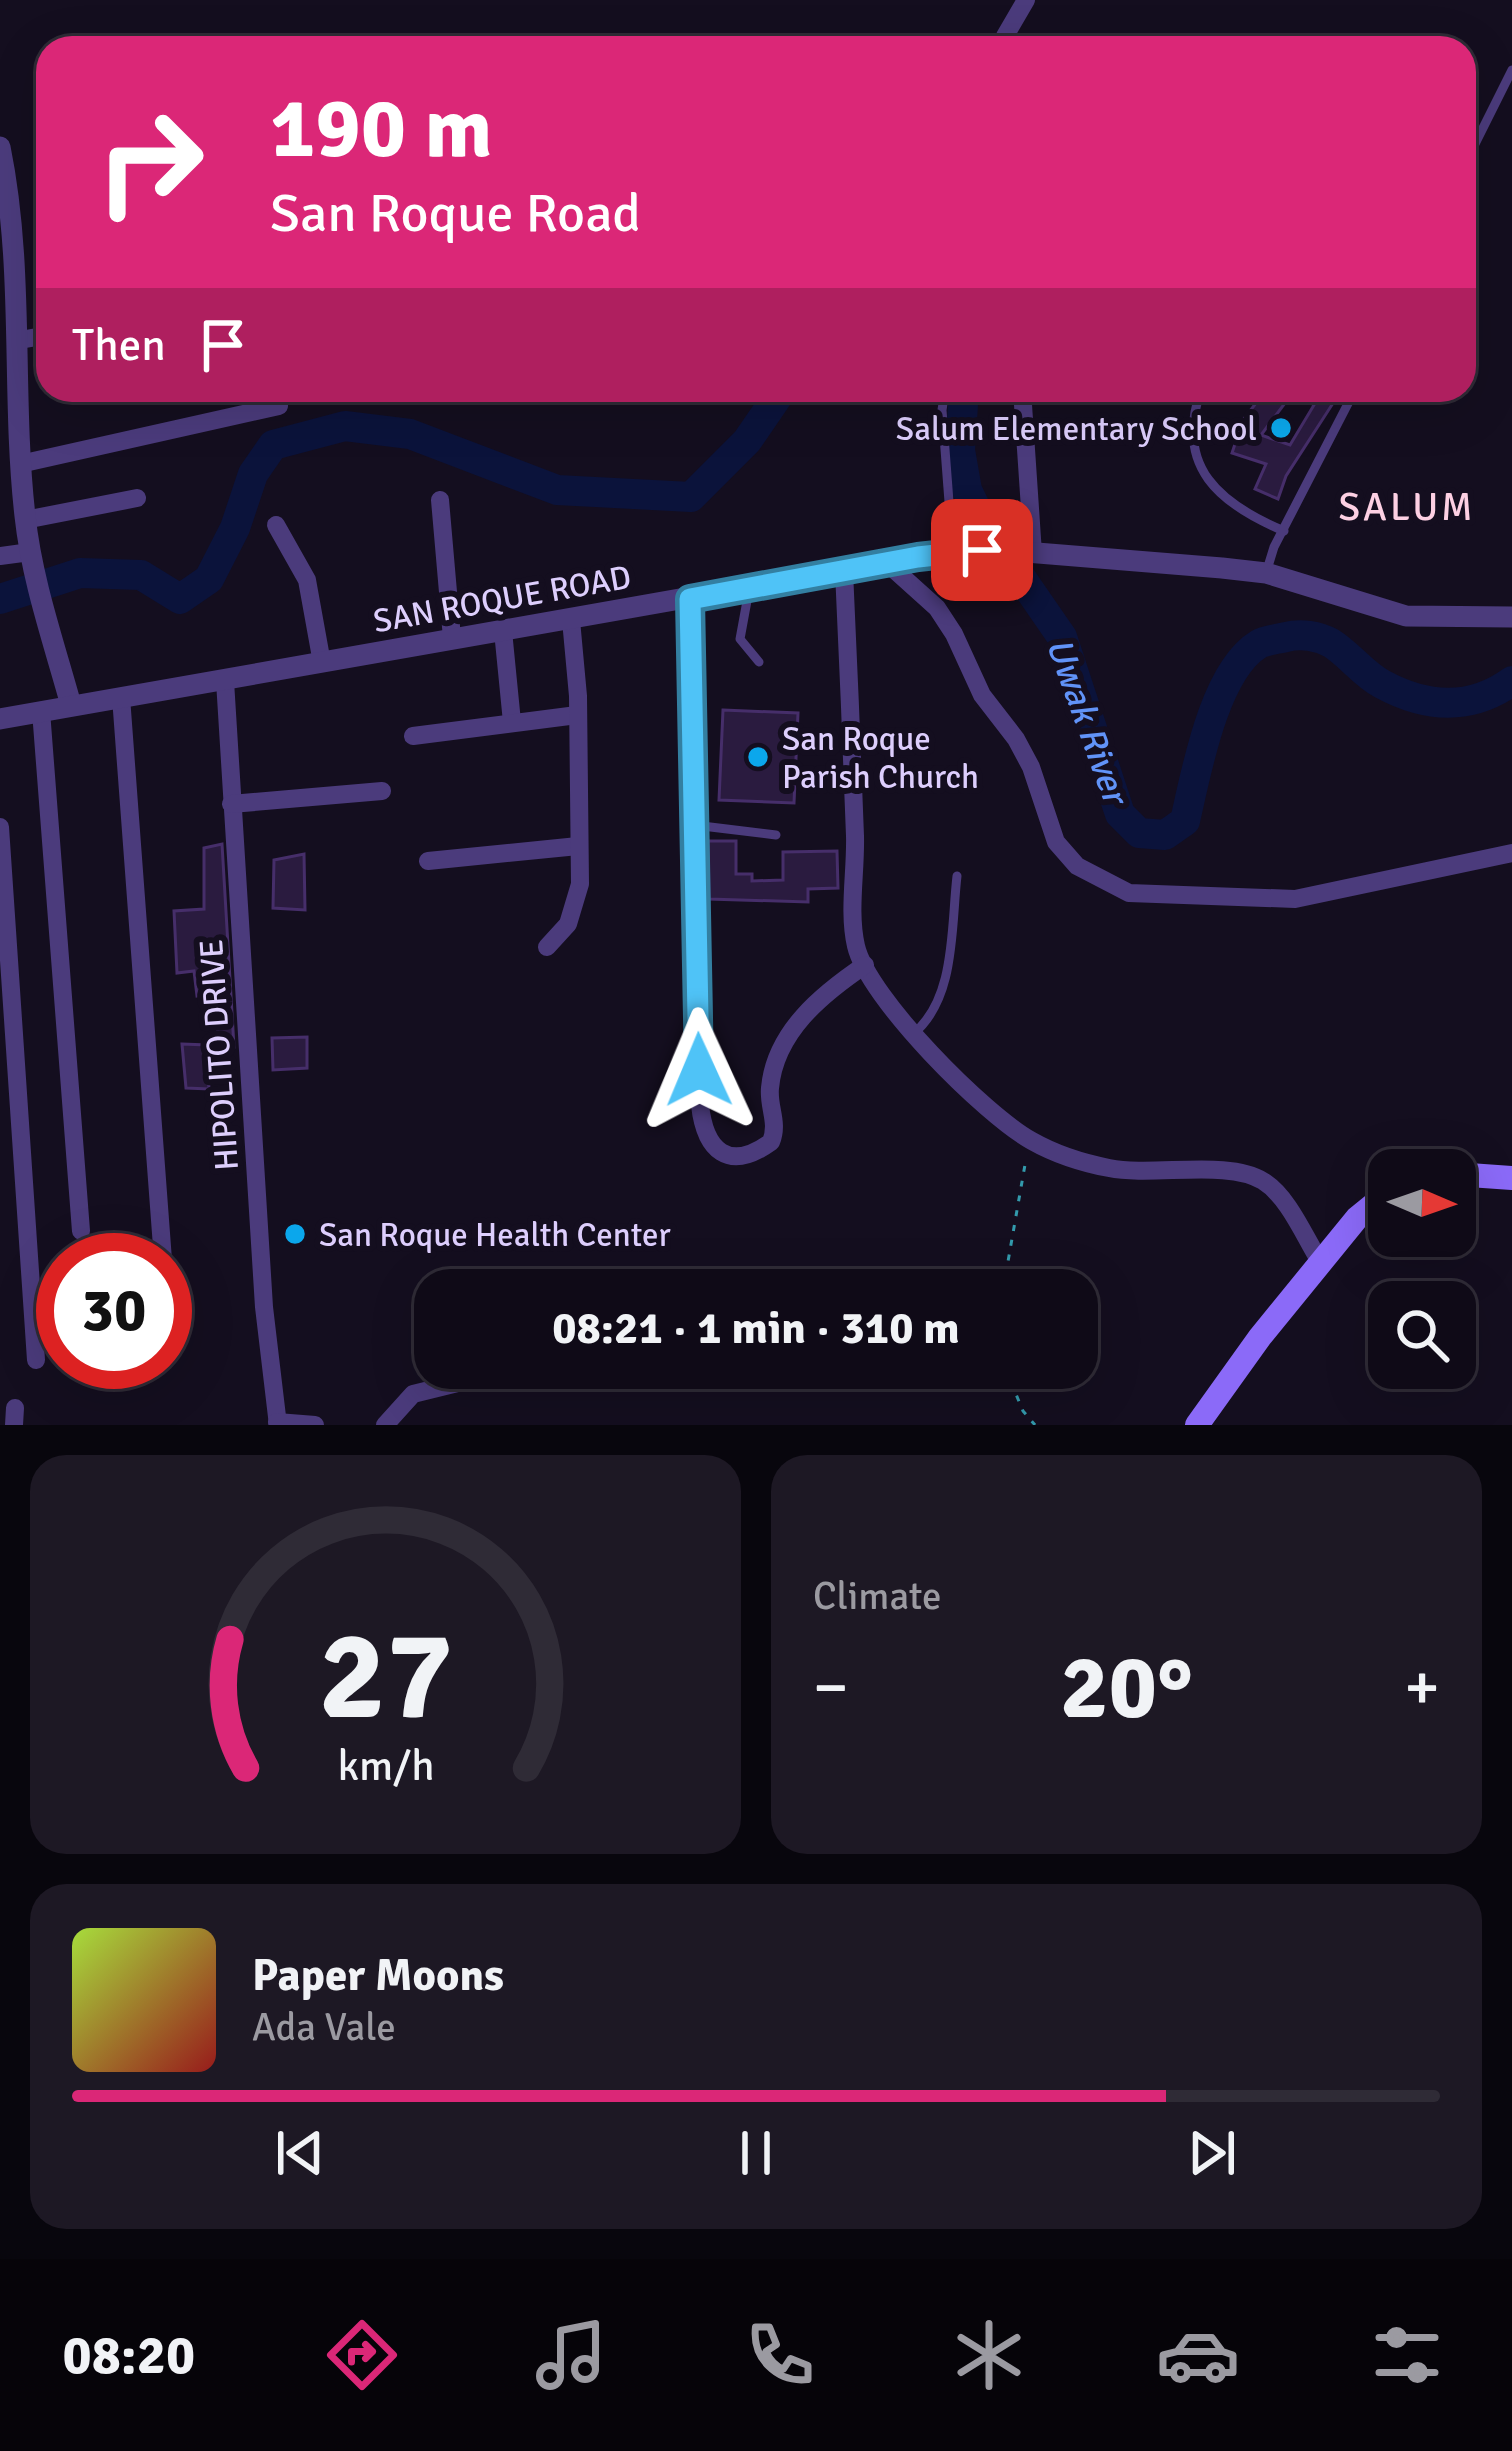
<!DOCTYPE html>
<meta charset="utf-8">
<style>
:root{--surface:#0f0a17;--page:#1d1824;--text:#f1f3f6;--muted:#9b9aa1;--line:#2f2b36;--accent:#db2777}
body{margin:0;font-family:Signika,sans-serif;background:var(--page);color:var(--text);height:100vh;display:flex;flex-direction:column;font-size:45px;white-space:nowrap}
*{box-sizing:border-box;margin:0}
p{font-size:39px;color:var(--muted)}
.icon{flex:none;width:66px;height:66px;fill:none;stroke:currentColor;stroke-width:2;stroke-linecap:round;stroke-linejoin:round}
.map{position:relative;height:1425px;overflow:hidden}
.sheet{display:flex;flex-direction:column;gap:30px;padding:30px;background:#08060d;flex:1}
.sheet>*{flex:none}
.top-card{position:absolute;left:36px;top:36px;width:1440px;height:366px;border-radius:36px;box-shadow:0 12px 48px #0002,0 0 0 3px var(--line);background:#db2777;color:#fff;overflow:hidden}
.needle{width:78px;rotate:92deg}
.controls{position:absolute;left:1368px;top:1149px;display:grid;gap:24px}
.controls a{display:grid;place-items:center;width:108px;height:108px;border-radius:24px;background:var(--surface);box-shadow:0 12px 48px #0002,0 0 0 3px var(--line);font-size:60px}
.speed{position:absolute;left:36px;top:1233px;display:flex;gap:24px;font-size:60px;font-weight:700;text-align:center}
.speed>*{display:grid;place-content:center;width:156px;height:156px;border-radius:50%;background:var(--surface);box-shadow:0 12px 48px #0002,0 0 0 3px var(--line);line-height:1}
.speed .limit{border:18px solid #d22;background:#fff;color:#111}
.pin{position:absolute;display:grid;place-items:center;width:102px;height:102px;color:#fff;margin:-51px;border-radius:24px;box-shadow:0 6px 18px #0006}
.me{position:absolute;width:132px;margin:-66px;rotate:359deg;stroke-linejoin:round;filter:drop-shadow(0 0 9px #0008)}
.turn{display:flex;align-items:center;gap:42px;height:252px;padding:0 36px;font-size:54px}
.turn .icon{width:156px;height:156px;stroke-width:2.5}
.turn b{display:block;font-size:84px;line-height:102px}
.then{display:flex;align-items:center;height:114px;padding:0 36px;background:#0003;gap:24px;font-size:45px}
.big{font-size:90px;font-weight:700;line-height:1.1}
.sheet .card{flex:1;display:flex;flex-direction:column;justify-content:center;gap:18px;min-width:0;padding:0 42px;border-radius:36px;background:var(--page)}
.sheet .dial{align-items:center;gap:0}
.dial svg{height:312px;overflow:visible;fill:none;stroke:var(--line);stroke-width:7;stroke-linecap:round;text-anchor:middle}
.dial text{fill:var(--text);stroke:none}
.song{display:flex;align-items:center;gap:36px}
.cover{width:144px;height:144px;border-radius:18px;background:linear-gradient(135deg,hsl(80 70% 55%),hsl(0 70% 35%))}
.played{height:12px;border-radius:6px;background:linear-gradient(90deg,var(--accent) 80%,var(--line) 80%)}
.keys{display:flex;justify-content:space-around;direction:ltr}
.heat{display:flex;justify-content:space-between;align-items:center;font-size:66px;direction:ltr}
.sheet .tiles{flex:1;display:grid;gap:30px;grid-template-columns:1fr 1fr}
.card:last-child{grid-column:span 2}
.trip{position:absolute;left:414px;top:1269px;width:684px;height:120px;border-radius:36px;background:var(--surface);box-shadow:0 12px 48px #0002,0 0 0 3px var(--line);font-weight:700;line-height:120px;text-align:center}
.tabs{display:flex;height:192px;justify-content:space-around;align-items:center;background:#060409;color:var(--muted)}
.tabs .icon{width:84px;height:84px}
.tabs .on{color:var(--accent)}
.tabs b{font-size:54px;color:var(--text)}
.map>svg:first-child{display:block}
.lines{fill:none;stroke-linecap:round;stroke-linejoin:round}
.river{stroke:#0b133b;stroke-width:30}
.building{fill:#2a1b3f;stroke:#462e6a;stroke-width:3;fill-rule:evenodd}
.path{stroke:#339aac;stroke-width:3;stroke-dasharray:6 9;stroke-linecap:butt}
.service{stroke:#4b3b7c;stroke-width:9}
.minor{stroke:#4b3b7c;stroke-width:18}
.tertiary{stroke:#4b3b7c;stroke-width:21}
.secondary{stroke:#8b6af8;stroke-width:24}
.route-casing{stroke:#337fa1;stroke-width:30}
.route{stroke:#4fc3f7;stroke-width:21}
.poi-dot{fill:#0ba7ec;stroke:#140e1f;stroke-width:4.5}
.labels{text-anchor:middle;stroke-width:12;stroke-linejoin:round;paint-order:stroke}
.poi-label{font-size:33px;fill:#ddcefd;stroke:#140e1f;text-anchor:start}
.street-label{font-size:33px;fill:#ddcefd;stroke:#140e1f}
.water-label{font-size:36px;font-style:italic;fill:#6193f8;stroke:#140e1f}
.quarter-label{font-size:39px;letter-spacing:3px;fill:#fdd0e3;stroke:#140e1f}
</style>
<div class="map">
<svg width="1512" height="1425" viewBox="0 0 1512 1425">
<rect width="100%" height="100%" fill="#140e1f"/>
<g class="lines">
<!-- river -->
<g class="river">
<path d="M964,390l-4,60 7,40 15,31 80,116 58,177 19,19 26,2 20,-14c11,-48 29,-150 74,-177 7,-4 20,-5 27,-7 15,-4 32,-1 45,6 18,11 32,31 51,41 44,24 89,27 130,-3"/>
<polyline points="0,599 80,573 141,575 180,599 209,579 235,528 253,474 273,445 345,426 410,434 557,490 691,497 747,441 782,390"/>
</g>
</g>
<!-- building -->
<g class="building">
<path d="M1266,390h61l10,7 -51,79 -8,23 -23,-10 11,-25 -34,-11 11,-33zM1294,391l20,14 -24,40 -29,-10z"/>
<polygon points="723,710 798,713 794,803 719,800"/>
<polygon points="708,841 736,841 736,874 752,874 752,881 783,880 783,852 837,851 838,888 808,889 808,902 709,899"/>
<polygon points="222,844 234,1047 219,1048 215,993 197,996 194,971 177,973 174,911 204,909 204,848"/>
<polygon points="304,854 305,910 273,908 274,860"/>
<polygon points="307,1037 307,1068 273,1070 272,1038"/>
<polygon points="182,1044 207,1045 209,1089 186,1088"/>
</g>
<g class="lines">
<!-- path -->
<g class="path">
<polyline points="1003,1290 1026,1159"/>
<polyline points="1005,1368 1023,1411 1035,1425"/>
</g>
<!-- service -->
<g class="service">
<polyline points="1464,166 1512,70"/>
<polyline points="945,390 942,410 953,554"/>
<path d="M1201,390c-27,77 19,114 83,141"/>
<polyline points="1266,573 1274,547 1355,390"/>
<polyline points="749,590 740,639 759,662"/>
<polyline points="694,825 776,835"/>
<path d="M913,1034c43,-35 38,-107 44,-158"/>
</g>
<!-- minor -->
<g class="minor">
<polyline points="1005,36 1026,0"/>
<polyline points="20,340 48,335"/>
<polyline points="1022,390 1033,553"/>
<polyline points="20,464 279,406"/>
<polyline points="440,500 452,638"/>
<polyline points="25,520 137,498"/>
<polyline points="276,525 307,580 322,663"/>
<polyline points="0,556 30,552"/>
<polyline points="887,563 937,608 954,634 982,695 1016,739 1031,767 1056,842 1077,866 1129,893 1295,899 1512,853"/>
<path d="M844,571c4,88 8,177 11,265 1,36 -7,75 1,110 12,52 129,169 176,195 23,13 51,22 77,27 44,9 119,-9 154,13 26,16 42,57 58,82"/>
<path d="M690,599l10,506c5,45 28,68 71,37 8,-20 -3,-34 -1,-54 5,-56 52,-94 95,-123"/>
<polyline points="503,631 512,722"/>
<polyline points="225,681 264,1307 278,1425"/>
<polyline points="121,697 163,1260"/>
<polyline points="41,711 81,1231"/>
<polyline points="413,736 577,715"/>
<polyline points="231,804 382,791"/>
<polyline points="0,827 36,1360"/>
<polyline points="428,861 578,846"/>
<polyline points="547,947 568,924 580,884 578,696 571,620"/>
<polyline points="165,1282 168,1317"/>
<polyline points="277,1422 315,1425"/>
<polyline points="14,1425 15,1408"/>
<polyline points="385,1425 413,1394 478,1378"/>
</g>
<!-- tertiary -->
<g class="tertiary">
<path d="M0,147c25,123 11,246 25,369 7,65 29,127 46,189"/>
<polyline points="0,719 918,557 1012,551 1222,568 1266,573 1406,616 1512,617"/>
</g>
<!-- secondary -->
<g class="secondary">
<polyline points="1455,1174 1512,1178"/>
<polyline points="1197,1425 1260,1337 1357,1218 1389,1192"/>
</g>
</g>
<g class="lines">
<defs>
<polyline id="route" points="699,1070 690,599 918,557 982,550"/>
</defs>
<!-- route casing -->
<use href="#route" class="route-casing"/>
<!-- route -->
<use href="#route" class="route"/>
</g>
<!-- markers -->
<g class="poi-dot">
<circle cx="1281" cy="428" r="12"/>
<circle cx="758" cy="757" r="12"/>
<circle cx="295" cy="1234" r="12"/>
</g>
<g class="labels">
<!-- poi labels -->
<g class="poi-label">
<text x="1257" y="440" text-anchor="end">Salum Elementary School</text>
<text x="782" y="750">San Roque<tspan x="782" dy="38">Parish Church</tspan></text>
<text x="319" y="1246">San Roque Health Center</text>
</g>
<!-- street labels -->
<g class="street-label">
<text transform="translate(502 598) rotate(-10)" y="12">SAN ROQUE ROAD</text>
<text transform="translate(218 1055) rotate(-94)" y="12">HIPOLITO DRIVE</text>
</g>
<!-- water labels -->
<g class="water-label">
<text transform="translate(1088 720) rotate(70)" y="13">Uwak River</text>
</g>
<!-- quarter labels -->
<g class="quarter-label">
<text x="1407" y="520">SALUM</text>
</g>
</g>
</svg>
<div class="controls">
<a><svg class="needle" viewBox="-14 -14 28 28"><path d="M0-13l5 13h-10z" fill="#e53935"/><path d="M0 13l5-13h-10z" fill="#9b9aa1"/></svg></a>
<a><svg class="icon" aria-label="search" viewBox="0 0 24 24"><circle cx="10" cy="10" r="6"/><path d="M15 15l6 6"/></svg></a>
</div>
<div class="speed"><div class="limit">30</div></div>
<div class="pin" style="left:982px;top:550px;background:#d93025"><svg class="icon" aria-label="arrive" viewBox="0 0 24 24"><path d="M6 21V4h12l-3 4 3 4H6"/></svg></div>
<svg class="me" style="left:699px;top:1070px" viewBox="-20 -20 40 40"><path d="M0-17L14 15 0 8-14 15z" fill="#4fc3f7" stroke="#fff" stroke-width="4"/></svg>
<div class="trip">08:21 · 1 min · 310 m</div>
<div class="top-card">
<div class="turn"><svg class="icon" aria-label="right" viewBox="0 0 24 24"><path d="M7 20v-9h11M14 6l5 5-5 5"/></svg><div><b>190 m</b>San Roque Road</div></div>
<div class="then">Then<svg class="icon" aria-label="arrive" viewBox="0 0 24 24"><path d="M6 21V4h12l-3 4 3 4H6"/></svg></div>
</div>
</div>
<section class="sheet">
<div class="tiles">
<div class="card dial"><svg viewBox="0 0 100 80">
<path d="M14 69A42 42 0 1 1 86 69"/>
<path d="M14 69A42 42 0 0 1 10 36" stroke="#db2777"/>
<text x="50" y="56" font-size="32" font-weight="700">27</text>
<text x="50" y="72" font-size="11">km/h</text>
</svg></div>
<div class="card"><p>Climate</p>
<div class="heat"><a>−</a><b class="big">20°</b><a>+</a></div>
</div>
<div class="card">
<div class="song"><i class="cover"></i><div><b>Paper Moons</b><p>Ada Vale</p></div></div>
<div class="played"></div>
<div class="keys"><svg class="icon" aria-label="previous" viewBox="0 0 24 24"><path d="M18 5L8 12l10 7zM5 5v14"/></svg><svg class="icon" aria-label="pause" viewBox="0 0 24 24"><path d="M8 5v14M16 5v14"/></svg><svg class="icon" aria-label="next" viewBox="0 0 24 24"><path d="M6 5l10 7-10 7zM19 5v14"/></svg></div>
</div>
</div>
</section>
<nav class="tabs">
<b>08:20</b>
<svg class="icon on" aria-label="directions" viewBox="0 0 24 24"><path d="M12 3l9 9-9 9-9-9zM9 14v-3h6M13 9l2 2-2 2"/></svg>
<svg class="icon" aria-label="music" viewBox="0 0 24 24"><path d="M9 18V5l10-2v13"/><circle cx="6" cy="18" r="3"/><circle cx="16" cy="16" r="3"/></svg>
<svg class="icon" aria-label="phone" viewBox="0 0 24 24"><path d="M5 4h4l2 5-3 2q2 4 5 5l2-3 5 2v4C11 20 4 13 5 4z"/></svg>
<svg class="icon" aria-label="climate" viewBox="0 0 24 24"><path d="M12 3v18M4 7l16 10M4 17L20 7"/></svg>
<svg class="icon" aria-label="car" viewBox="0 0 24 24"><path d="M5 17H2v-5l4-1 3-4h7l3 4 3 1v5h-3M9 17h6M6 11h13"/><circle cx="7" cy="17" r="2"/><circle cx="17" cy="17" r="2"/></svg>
<svg class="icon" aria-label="filters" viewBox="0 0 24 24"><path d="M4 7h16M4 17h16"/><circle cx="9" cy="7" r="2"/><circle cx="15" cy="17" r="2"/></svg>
</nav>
